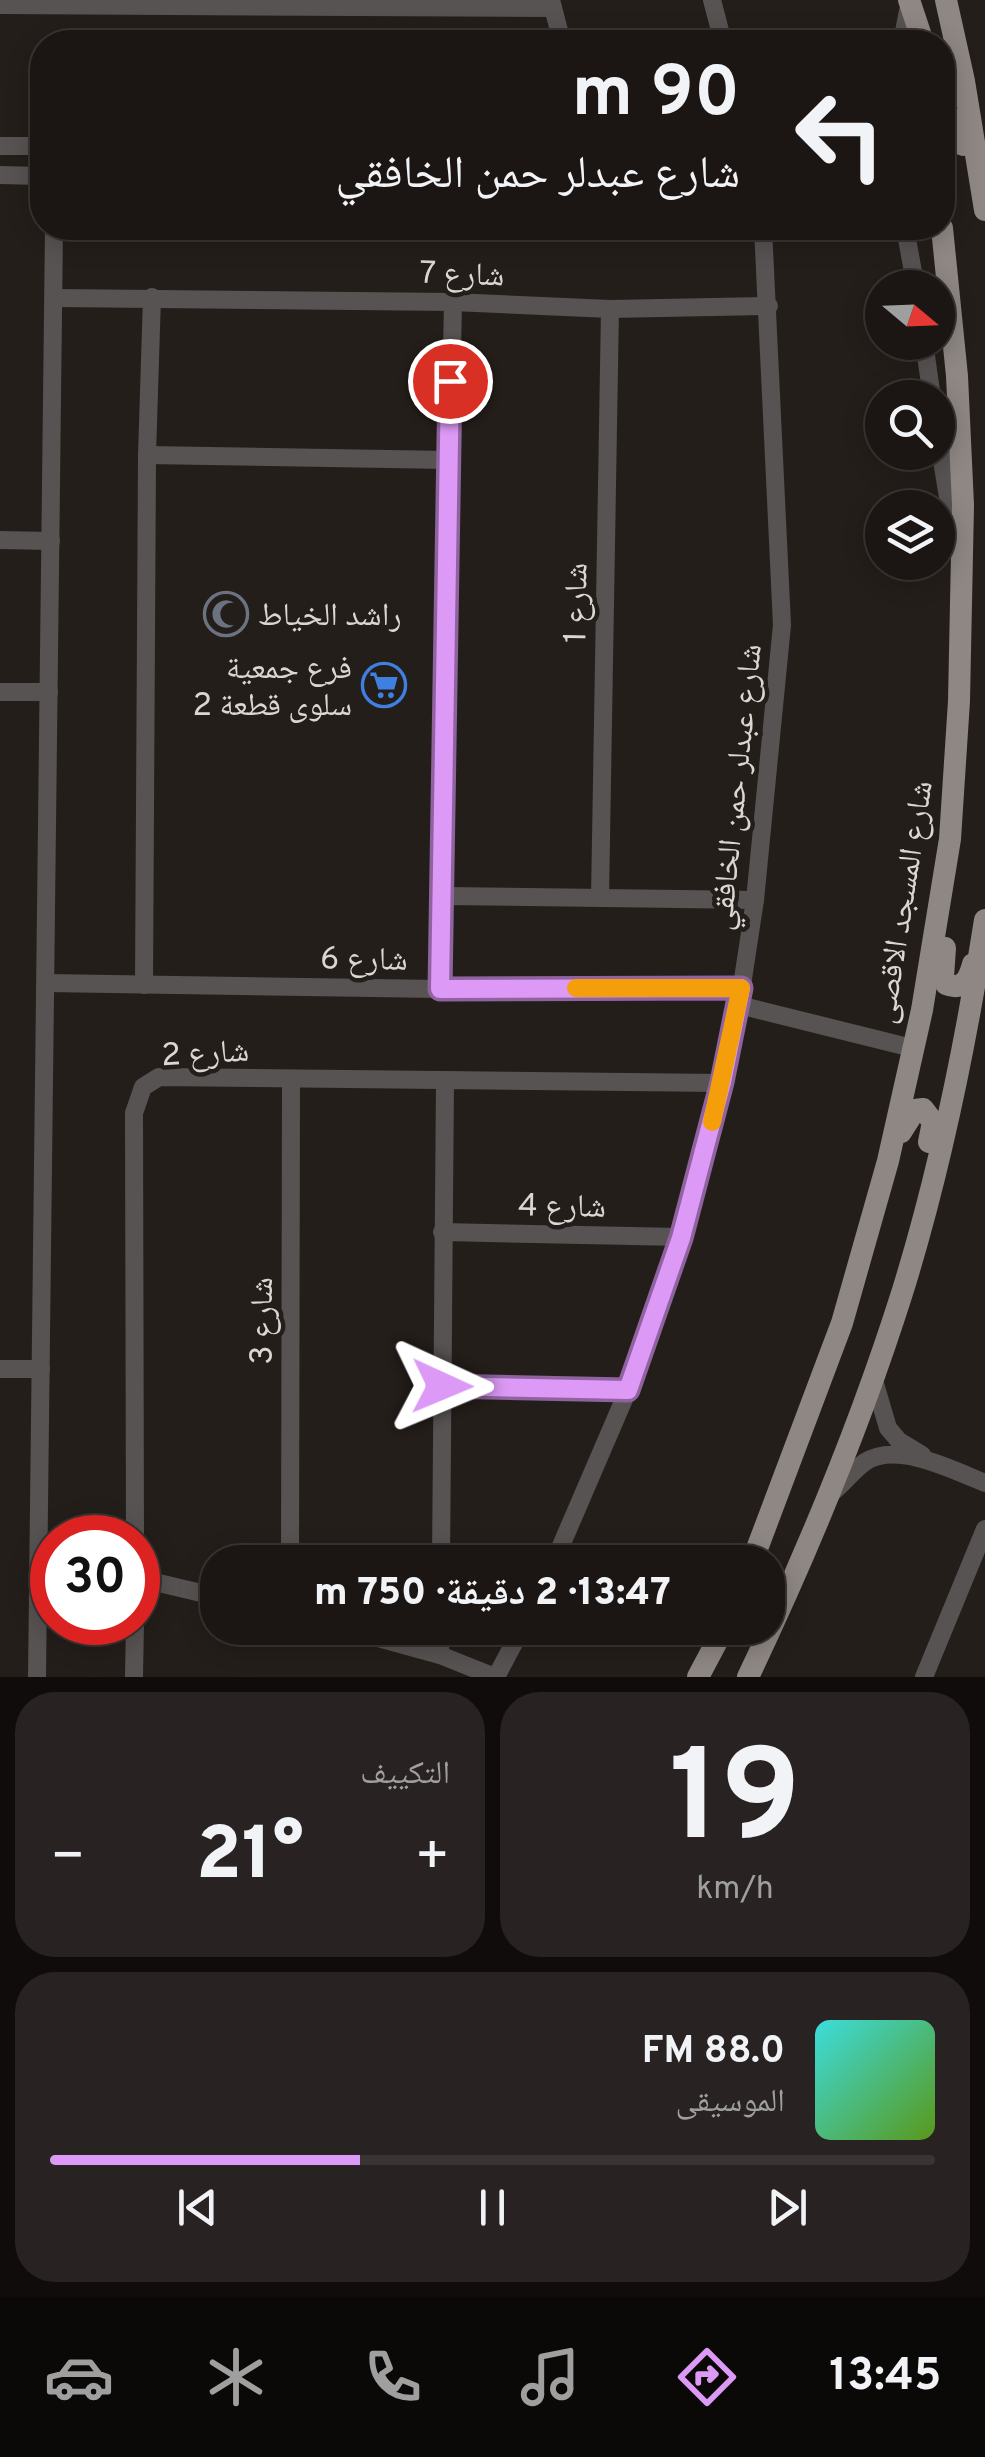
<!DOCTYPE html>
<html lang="ar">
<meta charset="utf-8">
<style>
:root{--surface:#1b1614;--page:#282322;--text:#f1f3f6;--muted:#a09fa0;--line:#393534;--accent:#dc99f5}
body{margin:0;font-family:Overpass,"Noto Naskh Arabic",sans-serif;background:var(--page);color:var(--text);direction:rtl;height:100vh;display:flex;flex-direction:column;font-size:38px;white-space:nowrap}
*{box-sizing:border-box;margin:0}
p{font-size:32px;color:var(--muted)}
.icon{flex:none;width:55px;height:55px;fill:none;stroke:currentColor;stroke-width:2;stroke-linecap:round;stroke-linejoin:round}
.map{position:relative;height:1677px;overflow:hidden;direction:ltr}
.panel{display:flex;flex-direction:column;gap:15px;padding:15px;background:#0f0c0b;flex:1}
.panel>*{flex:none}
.hud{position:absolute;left:30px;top:30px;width:925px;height:210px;border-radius:40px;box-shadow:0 5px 25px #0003,0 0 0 2px var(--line);direction:rtl;background:#1b1614;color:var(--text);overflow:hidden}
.needle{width:65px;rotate:109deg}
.controls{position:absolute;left:865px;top:270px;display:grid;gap:20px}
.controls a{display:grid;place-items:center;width:90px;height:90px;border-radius:50%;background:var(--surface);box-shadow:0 5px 25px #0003,0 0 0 2px var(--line);font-size:50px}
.speed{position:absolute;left:30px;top:1515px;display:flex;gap:20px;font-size:50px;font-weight:700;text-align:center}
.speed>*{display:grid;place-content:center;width:130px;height:130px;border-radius:50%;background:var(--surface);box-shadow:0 5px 25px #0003,0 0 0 2px var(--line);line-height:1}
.speed .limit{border:15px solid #d22;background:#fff;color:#111}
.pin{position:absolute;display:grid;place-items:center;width:85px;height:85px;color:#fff;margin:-42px;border:5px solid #fff;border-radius:50%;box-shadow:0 2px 10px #0007}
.me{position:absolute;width:110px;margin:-55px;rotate:91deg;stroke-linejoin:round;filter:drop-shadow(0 0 8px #0008)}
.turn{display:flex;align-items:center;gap:35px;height:210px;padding:0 50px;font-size:45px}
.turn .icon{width:130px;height:130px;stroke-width:2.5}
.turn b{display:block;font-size:70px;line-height:85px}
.big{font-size:75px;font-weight:800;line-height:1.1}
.panel .widget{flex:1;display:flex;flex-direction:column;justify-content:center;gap:15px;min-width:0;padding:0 35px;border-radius:40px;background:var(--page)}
.panel .dial{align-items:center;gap:0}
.dial b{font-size:130px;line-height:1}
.song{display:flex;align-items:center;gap:30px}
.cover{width:120px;height:120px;border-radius:15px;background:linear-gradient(135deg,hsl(180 70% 55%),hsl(90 70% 35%))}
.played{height:10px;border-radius:5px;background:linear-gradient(90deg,var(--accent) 35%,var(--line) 35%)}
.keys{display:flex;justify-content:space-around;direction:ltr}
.heat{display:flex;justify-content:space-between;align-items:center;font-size:55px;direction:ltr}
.panel .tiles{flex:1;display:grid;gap:15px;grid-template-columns:1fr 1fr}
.widget:last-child{grid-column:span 2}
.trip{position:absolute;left:200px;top:1545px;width:585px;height:100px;border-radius:40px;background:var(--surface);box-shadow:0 5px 25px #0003,0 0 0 2px var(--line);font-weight:800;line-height:100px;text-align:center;direction:rtl}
.tabs{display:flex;height:160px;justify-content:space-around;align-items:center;background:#0b0908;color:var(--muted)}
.tabs .icon{width:70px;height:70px}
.tabs .on{color:var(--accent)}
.tabs b{font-size:45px;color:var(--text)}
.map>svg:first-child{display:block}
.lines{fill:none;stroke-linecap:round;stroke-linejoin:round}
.minor{stroke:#575352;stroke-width:18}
.major{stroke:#8e8784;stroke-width:22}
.route-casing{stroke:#8f639f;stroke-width:25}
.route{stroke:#dc99f5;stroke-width:18}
.slow{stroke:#f59e0b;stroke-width:18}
.labels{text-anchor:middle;stroke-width:9;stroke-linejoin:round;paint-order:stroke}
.street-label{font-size:32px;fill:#d9d6d3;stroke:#241e1a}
.poi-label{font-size:32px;fill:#d9d6d3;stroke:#241e1a;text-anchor:start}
</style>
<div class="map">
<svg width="985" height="1677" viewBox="0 0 985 1677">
<rect width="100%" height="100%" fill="#241e1a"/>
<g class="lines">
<!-- minor -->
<g class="minor">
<polyline points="551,0 562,42"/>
<polyline points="712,0 723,42"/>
<polyline points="0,5 553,8"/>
<polyline points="902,42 908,11"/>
<polyline points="0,146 42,146"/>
<polyline points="0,175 42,176"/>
<polyline points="905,228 916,288"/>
<polyline points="54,298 453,302 610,309 769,306"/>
<polyline points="924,342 932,398"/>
<polyline points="938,437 956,545"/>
<polyline points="147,455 448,460"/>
<polyline points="0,540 51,541"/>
<polyline points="0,692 49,692"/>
<polyline points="442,896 755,900"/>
<polyline points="600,898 610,309"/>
<polyline points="46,983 439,989 741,987"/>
<polyline points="144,985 147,455 152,297"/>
<polyline points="439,989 453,302"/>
<polyline points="739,1005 912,1048"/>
<polyline points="442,1232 681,1237"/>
<polyline points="0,1369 41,1369"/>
<polyline points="873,1377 888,1428 899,1441 922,1455"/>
<polyline points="442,1386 628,1390"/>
<path d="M830,1494c13,-9 22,-23 35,-32 32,-21 88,8 120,21"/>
<polyline points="135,1538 134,1113 143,1087 159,1077 722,1083"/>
<polyline points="290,1562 291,1080"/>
<polyline points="441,1562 445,1082"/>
<polyline points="554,1562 628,1390 681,1237 739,1005 755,900 782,625 763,228"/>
<polyline points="138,1578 218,1597"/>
<polyline points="342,1628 440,1655 495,1677"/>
<polyline points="440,1655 440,1628"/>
<polyline points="37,1677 54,228"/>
<polyline points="134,1677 135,1622"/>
<polyline points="496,1677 522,1628"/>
<polyline points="924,1677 985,1529"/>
</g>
<!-- major -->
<g class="major">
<polyline points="909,0 923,42"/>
<polyline points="946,0 964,81 985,210"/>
<polyline points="942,115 956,120 963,145"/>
<path d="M945,948l-2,29 3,7c17,7 23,-5 27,-20"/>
<polyline points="901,1132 915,1110 923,1109 933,1122 929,1142"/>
<polyline points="752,1562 842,1323 888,1161 922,1010 950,839 959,701 963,505 957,376 942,228"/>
<polyline points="698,1677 724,1628"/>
<path d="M748,1677c60,-126 113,-254 155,-387 37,-120 63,-247 82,-370"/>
</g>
</g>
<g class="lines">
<defs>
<polyline id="route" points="442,1386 628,1390 681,1238 722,1082 741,988 440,989 450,381"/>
</defs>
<!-- route casing -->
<use href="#route" class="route-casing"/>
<!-- route -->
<use href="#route" class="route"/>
<!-- slow -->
<polyline class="slow" points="576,988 741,988 712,1122"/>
</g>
<!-- icons -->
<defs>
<symbol id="mosque-ring" viewBox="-11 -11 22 22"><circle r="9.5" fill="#241e1a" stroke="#6b7280" stroke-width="1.5"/><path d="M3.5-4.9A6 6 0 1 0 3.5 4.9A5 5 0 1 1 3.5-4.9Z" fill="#6b7280"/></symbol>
<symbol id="supermarket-ring" viewBox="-11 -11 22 22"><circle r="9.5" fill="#241e1a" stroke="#3f7fe0" stroke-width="1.5"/><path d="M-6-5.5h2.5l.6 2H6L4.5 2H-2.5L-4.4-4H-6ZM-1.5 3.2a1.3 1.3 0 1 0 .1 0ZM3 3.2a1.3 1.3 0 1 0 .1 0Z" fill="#3f7fe0"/></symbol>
</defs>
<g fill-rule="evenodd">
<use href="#mosque-ring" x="201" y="589" width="50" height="50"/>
<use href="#supermarket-ring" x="359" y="660" width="50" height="50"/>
</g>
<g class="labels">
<!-- street labels -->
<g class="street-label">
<text transform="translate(462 273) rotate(2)" y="11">شارع 7</text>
<text transform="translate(575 603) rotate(-89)" y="11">شارع 1</text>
<text transform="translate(735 787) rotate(-84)" y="11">شارع عبدلر حمن الخافقي</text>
<text transform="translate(902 902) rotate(-81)" y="11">شارع المسجد الاقصى</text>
<text transform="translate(364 958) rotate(1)" y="11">شارع 6</text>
<text transform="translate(205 1052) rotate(-3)" y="11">شارع 2</text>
<text transform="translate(562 1205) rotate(1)" y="11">شارع 4</text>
<text transform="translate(261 1321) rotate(-90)" y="11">شارع 3</text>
</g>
<!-- poi labels -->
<g class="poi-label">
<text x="258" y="625">راشد الخياط</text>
<text x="352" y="678" text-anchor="end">فرع جمعية<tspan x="352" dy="37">سلوى قطعة 2</tspan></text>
</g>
</g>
</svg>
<div class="controls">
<a><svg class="needle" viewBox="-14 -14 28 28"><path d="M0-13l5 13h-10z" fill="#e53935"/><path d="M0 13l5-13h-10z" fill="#a09fa0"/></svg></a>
<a><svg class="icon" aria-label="search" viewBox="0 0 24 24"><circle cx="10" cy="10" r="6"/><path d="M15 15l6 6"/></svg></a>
<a><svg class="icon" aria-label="layers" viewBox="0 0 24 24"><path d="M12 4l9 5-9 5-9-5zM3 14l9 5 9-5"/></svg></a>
</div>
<div class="speed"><div class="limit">30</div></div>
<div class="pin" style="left:450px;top:381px;background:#d93025"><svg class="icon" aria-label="arrive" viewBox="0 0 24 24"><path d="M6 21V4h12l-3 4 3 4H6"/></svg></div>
<svg class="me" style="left:442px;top:1386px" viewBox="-20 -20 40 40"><path d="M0-17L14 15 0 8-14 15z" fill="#dc99f5" stroke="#fff" stroke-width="4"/></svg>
<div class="trip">13:47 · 2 دقيقة · 750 m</div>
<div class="hud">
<div class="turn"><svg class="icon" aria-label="left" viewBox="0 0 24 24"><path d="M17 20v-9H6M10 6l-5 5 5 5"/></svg><div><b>90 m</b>شارع عبدلر حمن الخافقي</div></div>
</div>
</div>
<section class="panel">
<div class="tiles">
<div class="widget dial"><b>19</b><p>km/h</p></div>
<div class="widget"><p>التكييف</p>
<div class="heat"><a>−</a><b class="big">21°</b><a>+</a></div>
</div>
<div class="widget">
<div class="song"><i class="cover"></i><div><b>88.0 FM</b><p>الموسيقى</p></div></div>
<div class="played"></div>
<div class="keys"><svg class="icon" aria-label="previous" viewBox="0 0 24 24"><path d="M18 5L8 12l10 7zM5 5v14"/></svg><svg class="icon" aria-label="pause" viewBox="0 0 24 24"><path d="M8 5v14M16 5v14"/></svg><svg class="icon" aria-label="next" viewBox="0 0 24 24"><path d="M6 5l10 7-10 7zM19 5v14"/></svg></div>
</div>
</div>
</section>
<nav class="tabs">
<b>13:45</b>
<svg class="icon on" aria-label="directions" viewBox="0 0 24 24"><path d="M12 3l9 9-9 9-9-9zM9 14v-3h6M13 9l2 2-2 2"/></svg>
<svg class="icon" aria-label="music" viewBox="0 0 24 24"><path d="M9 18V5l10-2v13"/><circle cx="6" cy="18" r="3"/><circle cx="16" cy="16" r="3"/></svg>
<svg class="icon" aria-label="phone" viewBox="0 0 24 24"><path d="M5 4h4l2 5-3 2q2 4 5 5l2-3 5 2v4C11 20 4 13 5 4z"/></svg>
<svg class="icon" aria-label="climate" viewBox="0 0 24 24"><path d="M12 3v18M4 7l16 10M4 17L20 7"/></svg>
<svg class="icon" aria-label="car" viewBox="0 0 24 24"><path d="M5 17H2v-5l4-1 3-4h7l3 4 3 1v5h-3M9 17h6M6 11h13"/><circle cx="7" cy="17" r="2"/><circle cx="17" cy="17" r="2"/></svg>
</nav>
